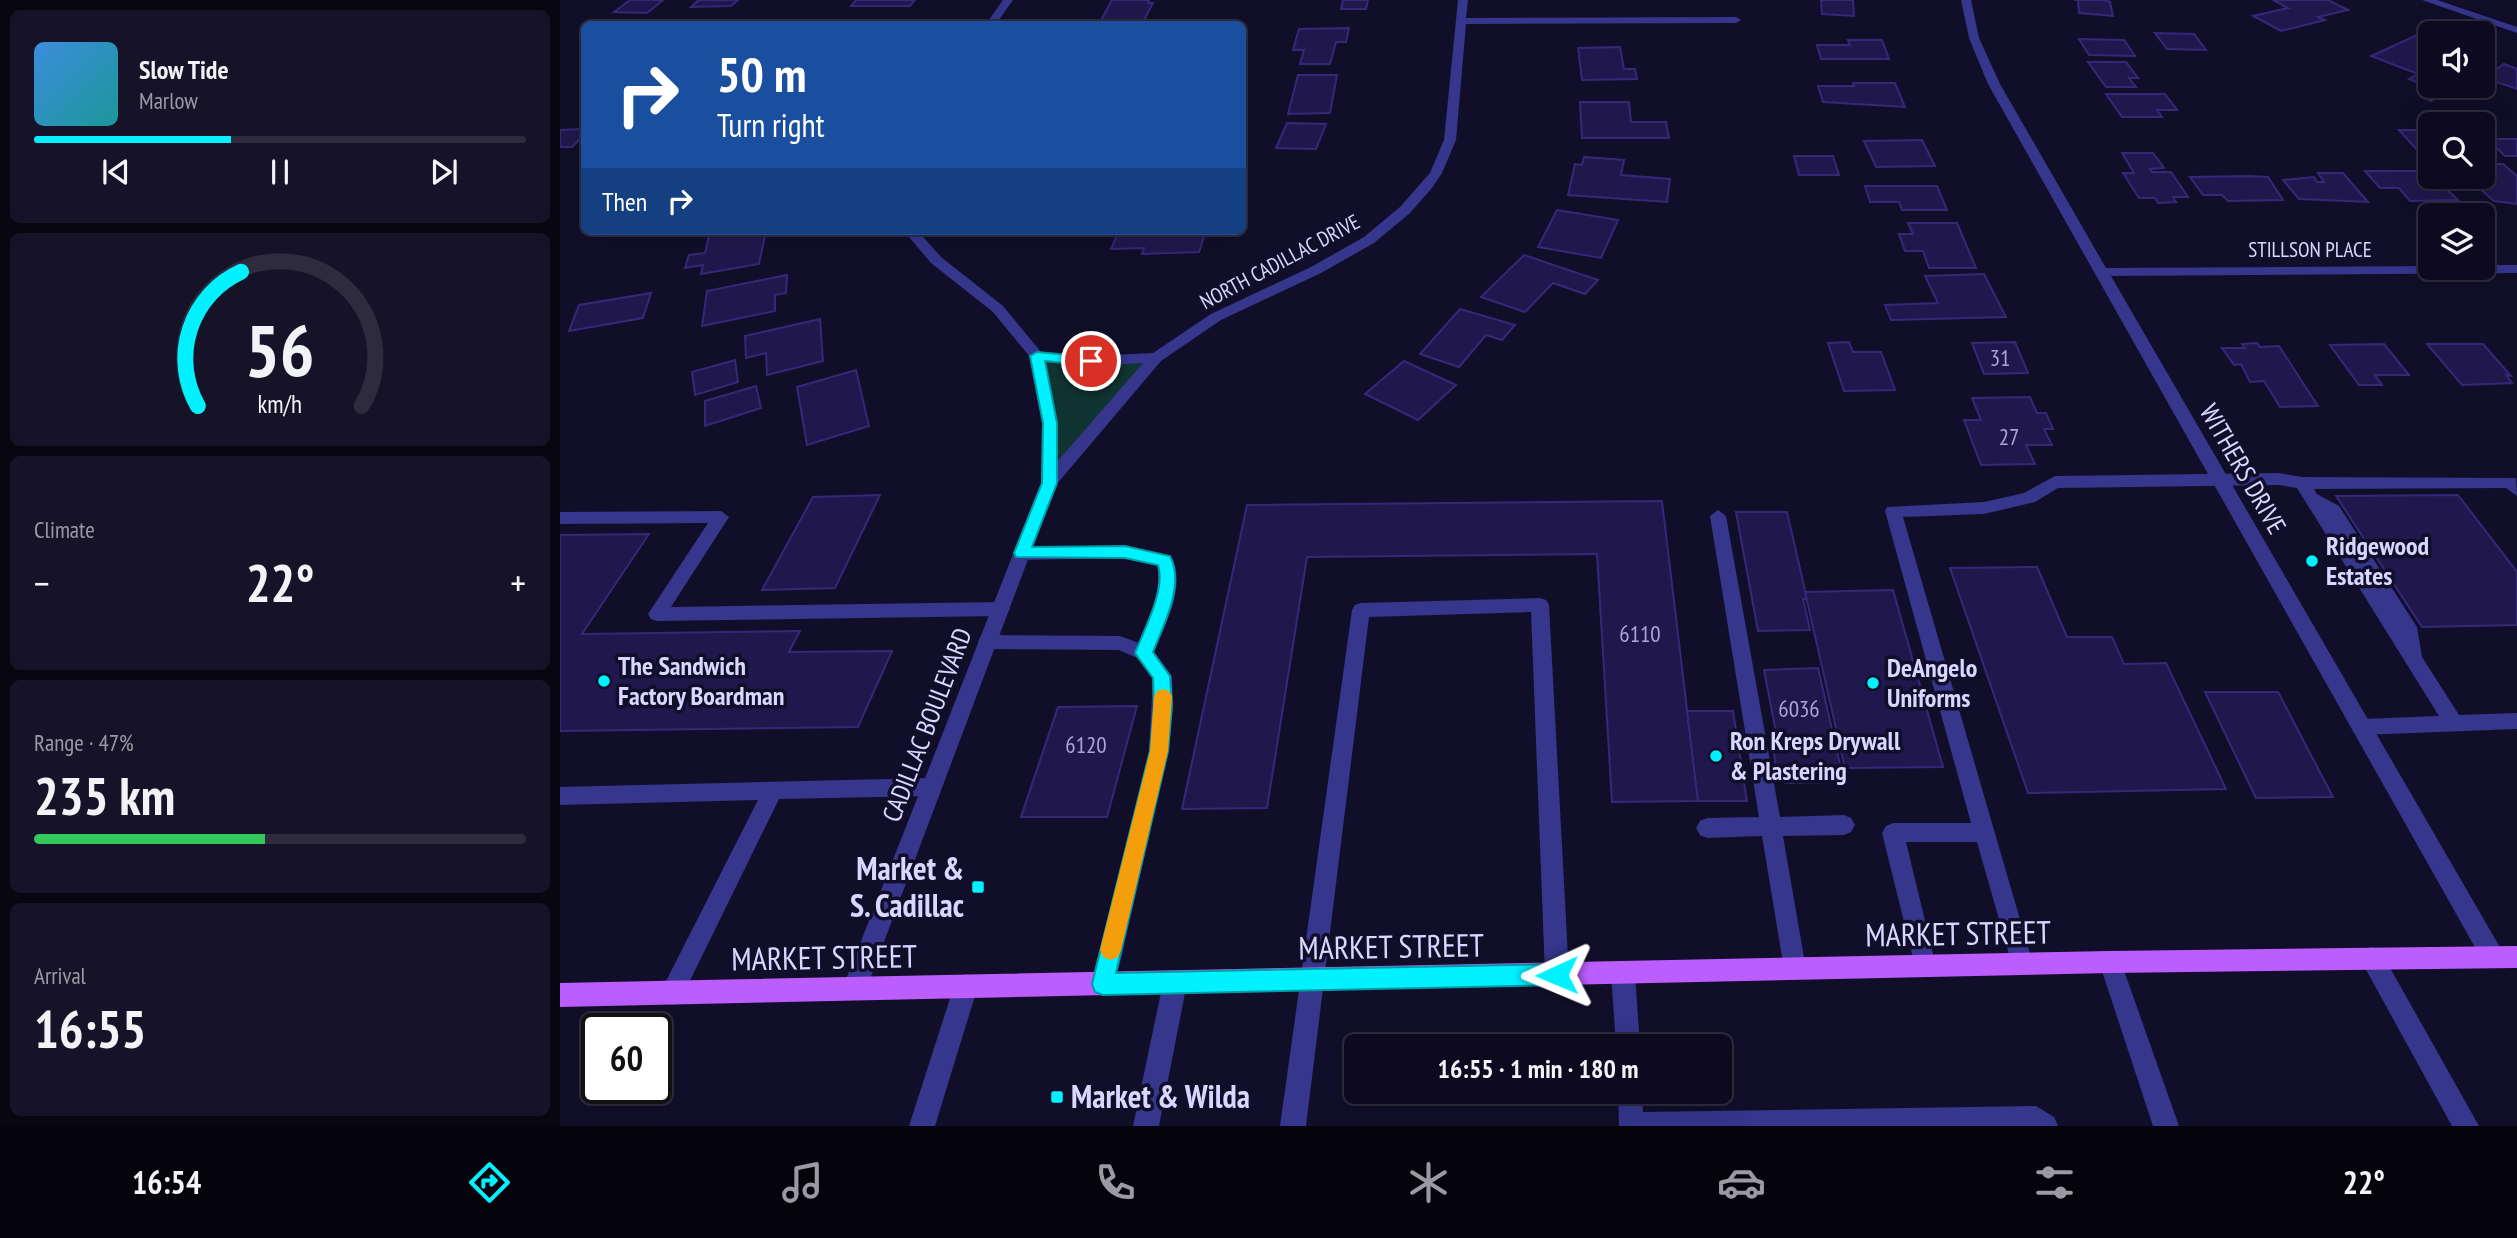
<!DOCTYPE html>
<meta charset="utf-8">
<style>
:root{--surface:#0d0a1f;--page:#161328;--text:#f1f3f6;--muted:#9a9aa4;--line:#2d2b3d;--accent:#02f1ff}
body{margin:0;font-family:"PT Sans Narrow",sans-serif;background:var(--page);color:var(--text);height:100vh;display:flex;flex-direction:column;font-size:26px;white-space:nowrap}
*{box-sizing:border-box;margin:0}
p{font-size:23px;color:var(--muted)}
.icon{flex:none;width:38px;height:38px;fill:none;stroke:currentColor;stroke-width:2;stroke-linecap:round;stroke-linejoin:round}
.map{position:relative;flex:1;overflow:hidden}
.sheet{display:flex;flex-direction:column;gap:10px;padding:10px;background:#070611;width:560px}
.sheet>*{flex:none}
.banner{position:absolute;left:21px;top:21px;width:665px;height:214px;border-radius:10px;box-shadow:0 7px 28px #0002,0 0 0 2px var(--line);background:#1a4fa0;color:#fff;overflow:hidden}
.controls{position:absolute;left:1858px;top:21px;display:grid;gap:14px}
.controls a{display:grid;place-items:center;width:77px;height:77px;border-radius:10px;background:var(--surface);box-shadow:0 7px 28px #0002,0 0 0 2px var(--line);font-size:35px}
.speed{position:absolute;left:21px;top:1013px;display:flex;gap:14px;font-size:35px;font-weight:700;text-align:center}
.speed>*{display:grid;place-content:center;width:91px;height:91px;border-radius:50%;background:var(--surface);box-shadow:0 7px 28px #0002,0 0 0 2px var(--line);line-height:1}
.speed .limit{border:4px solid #111;border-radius:10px;background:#fff;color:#111}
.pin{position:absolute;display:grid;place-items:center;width:60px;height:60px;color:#fff;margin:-30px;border:4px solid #fff;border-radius:50%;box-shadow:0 2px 7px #0007}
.me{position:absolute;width:77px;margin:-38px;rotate:269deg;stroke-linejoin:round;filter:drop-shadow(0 0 5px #0008)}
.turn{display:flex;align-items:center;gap:24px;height:147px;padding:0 21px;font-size:32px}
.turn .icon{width:91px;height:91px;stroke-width:2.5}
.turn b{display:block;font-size:49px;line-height:60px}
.then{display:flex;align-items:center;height:66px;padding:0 21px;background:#0003;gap:14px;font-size:26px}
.big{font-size:52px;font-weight:800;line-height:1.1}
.sheet .tile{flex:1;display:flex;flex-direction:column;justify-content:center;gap:10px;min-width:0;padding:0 24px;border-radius:10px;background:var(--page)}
.sheet .dial{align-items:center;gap:0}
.dial svg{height:182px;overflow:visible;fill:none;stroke:var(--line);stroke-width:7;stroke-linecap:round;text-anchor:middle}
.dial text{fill:var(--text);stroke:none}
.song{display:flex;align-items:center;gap:21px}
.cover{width:84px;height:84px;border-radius:10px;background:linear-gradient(135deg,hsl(210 70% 55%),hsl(180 70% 35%))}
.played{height:7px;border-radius:4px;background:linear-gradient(90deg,var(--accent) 40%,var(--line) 40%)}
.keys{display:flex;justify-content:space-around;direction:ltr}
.heat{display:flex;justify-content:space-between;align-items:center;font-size:38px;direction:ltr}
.charge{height:10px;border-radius:5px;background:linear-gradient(90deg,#34c759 47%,var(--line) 0)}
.trip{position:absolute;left:784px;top:1034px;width:388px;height:70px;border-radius:10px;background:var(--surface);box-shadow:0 7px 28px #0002,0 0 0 2px var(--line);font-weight:800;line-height:70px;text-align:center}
.tabs{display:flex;height:112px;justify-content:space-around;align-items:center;background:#05040c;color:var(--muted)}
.tabs .icon{width:49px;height:49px}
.tabs .selected{color:var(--accent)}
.tabs b{font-size:32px;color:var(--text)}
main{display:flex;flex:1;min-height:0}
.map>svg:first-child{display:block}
.green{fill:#103431}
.building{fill:#20184c;stroke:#352879;stroke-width:2}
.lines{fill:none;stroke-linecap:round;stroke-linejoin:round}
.lane{fill:#35368c;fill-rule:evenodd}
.street{fill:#35368c;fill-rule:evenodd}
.primary{fill:#bb5dff;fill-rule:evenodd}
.route{fill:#02f1ff;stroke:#019da6;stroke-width:2}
.slow{fill:#f59e0b}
.poi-dot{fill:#02f1ff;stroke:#110e29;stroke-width:2.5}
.labels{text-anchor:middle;stroke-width:7;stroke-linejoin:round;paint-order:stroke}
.far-street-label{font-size:21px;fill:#d9d6ff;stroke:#110e29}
.number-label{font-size:23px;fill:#aba6d2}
.street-label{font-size:26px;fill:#d9d6ff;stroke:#110e29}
.poi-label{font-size:26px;font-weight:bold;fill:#d9d6ff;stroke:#110e29;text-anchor:start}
.near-poi-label{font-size:32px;font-weight:bold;fill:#d9d6ff;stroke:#110e29;text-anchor:end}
.near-street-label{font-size:32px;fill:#d9d6ff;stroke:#110e29}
</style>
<main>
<section class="sheet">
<div class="tile">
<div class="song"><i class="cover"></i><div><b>Slow Tide</b><p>Marlow</p></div></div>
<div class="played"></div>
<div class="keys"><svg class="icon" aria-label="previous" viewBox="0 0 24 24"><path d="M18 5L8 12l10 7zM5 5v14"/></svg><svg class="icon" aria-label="pause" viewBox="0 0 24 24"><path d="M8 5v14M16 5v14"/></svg><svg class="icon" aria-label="next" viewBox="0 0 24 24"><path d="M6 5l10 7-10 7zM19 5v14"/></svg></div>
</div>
<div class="tile dial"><svg viewBox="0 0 100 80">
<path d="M14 69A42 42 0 1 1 86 69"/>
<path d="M14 69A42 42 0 0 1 33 10" stroke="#02f1ff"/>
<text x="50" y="56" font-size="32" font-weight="700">56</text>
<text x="50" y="72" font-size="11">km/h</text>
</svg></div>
<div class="tile"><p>Climate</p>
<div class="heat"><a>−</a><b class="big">22°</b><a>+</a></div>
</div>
<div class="tile"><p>Range · 47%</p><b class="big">235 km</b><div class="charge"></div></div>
<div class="tile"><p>Arrival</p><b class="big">16:55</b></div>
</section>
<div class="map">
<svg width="1957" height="1126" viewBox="0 0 1957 1126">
<rect width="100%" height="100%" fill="#110e29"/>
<!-- green -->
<polygon class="green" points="477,356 596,358 489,483"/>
<!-- building -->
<g class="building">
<polygon points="70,0 103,0 87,13 54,12"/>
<polygon points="139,0 178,0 171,6 131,7"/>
<polygon points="296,0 355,0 350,6 291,6"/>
<polygon points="552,0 589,0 588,3 593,3 583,22 540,22"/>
<polygon points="783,0 808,0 806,9 781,9"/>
<polygon points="1261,0 1293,0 1294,16 1262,14"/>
<polygon points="1514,0 1544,0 1550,2 1553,16 1519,13 1518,0"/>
<polygon points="1713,0 1768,0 1788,10 1758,17 1765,20 1721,31 1693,16 1728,8"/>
<polygon points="789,28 786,42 776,42 770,64 740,64 744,50 733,50 739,29"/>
<polygon points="1595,33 1634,34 1646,50 1607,49"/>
<polygon points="1857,35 1871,40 1871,86 1898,86 1871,101 1862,97 1876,90 1849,79 1858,74 1811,56"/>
<polygon points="1519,39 1564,40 1575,56 1529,55"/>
<polygon points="1288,40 1322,40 1329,59 1261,59 1257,45 1290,45"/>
<polygon points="1060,47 1064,69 1075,69 1077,79 1022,80 1018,48"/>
<polygon points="1528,62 1566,62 1578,78 1569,78 1576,87 1546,87"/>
<polygon points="1944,64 1957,69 1957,89 1925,78"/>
<polygon points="738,75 777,75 770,113 728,114"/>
<polygon points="1293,83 1335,83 1345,107 1263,102 1258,86 1294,86"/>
<polygon points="1546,94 1605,94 1617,110 1597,110 1602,117 1562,117"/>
<polygon points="1020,102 1069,102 1071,122 1106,122 1109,138 1022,138"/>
<polygon points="727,123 766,124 756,149 716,148"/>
<polygon points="24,129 24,135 12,147 0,147 0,130"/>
<polygon points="1839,130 1871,130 1871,151 1858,151"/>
<polygon points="1927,139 1957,139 1957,156 1945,156"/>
<polygon points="1362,140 1375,166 1316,167 1304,141"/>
<polygon points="1562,153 1593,153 1604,168 1590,169 1592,172 1611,172 1628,197 1613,197 1616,202 1598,203 1595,198 1579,198 1563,173 1574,173"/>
<polygon points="1234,156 1273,156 1279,175 1239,175"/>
<polygon points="1024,157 1064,160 1061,175 1110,179 1107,202 1008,195 1015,164 1022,165"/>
<polygon points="1923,164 1943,164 1957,176 1957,204 1934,201 1919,188 1929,188 1918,177 1923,177"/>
<polygon points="1805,171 1868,171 1871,177 1874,177 1898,200 1850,201 1839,188 1820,188"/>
<polygon points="1758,173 1783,173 1808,202 1739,199 1723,180 1754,177 1757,182 1764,182"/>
<polygon points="1690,176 1708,177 1723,200 1668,201 1662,195 1643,195 1630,177"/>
<polygon points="1305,186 1377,186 1387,210 1342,210 1339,202 1310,202"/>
<polygon points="997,210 1058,220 1041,258 978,247"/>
<polygon points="1348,223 1397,223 1416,268 1369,268 1363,251 1345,251 1339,234 1353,234"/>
<polygon points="150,231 206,231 199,264 141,274 143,265 125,268 129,255 145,253"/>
<polygon points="559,231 646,231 639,252 582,254 584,248 551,249"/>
<polygon points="964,255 1038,280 1025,294 993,283 965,312 921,297"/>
<polygon points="1424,274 1446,317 1331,320 1325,305 1378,303 1365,276"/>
<polygon points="227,275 226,293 215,295 215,311 142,326 147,291"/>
<polygon points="91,293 83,318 9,331 19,305"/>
<polygon points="900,309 955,325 942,340 926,335 899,367 860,354"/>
<polygon points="260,319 263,361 207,375 206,353 186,358 185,336"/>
<polygon points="1289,342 1293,352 1321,352 1335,390 1284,391 1268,343"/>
<polygon points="1455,342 1468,373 1424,374 1412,343"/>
<polygon points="1697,343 1700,347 1719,346 1758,406 1720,407 1704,381 1690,382 1681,364 1674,365 1662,348 1685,348 1682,344"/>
<polygon points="1824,344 1849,375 1815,375 1822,385 1799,385 1770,345"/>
<polygon points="1867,344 1923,344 1951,376 1946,375 1952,383 1902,385"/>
<polygon points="175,360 178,382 135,395 132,372"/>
<polygon points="844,361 896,385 858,420 805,394"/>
<polygon points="296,370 309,426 247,445 237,387"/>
<polygon points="196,386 201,408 145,426 145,401"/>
<polygon points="1470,397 1477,413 1486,413 1493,429 1484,429 1492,445 1466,445 1475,464 1421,465 1404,420 1421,420 1412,398"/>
<polygon points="320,495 275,588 202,590 253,497"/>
<polygon points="1898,495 1957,572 1957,625 1862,627 1776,496"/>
<polygon points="1102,501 1138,801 1052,802 1037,554 747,557 707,808 622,809 687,505"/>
<polygon points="1176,512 1227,512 1247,599 1243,599 1250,630 1198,631"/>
<polygon points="89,534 22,634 240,631 229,652 332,651 298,727 0,731 0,535"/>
<polygon points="1477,567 1507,637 1552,637 1564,664 1606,663 1666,789 1468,793 1390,568"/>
<polygon points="1333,590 1383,767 1285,768 1245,592"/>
<polygon points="1258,668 1284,782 1225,783 1224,772 1216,768 1214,754 1219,748 1204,670"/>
<polygon points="1645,692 1718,692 1773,797 1696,798"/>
<polygon points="577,706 547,817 461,817 498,707"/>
<polygon points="1127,711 1173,711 1187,801 1138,801"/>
</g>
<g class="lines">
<!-- lane -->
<g class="lane">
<polygon points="1719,473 1742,477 1956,478 1957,496 1946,488 1754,489 1757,494 1779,506 1857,627 1862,657 1899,715 1957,713 1957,729 1801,735 1794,733 1791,727 1794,721 1801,719 1879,716 1737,488 1719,485 1498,488 1475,502 1424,514 1343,517 1473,964 1470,972 1462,975 1454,972 1417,842 1346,842 1376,966 1373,974 1365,977 1357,974 1322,833 1326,826 1333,823 1411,823 1325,511 1327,507 1424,502 1464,493 1495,476"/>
<polygon points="1158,510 1166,516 1220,817 1284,815 1291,818 1295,825 1291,832 1284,835 1223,836 1246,969 1243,977 1235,980 1227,977 1224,969 1202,836 1147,838 1140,835 1136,828 1140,821 1147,818 1199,817 1150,516"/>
<polygon points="161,511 169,517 111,607 441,602 447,604 450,609 447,614 441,616 97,621 91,619 88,614 148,523 0,524 0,512"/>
<path d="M462,546h103l46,10c16,30 -6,68 -17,96l18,24 1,29 -4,46 -54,233 -4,8 -8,4 -8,-4 -4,-8 58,-233 4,-73 -16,-20 -18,-8 -132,-1 -7,-2 -2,-5 2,-5 7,-2 133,1 19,7c10,-24 23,-51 18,-77l-32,-8 -103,2 -6,-2 -3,-5 3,-5z"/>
<polygon points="980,598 986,600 989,605 1009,975 1005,983 997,986 989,983 985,975 971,612 809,617 746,1126 720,1126 792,610 795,605 801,603"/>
<polygon points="370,778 377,781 380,787 377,793 370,796 219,799 120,1001 112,1005 104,1001 100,993 104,985 198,800 0,805 0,787"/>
<polygon points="1812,947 1820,950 1919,1126 1892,1126 1804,966 1801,958 1804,950"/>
<polygon points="1063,962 1071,965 1075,973 1080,1046 1056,1046 1051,973 1055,965"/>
<polygon points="406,974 414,978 418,986 375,1126 349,1126 394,986 398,978"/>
<polygon points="1058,1092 1082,1092 1083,1112 1476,1106 1494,1117 1498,1126 1059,1126"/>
</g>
<!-- street -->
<g class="street">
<polygon points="443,0 453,0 436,24 426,24"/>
<path d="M898,0h10l-2,18 270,-1 5,3 -5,3 -270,1 -10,116 -14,33 -10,15 -22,25 -36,30 -53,30 -100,47 -60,41 -105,124 -189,502 -4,8 -8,4 -8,-4 -4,-8 198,-504 1,-60 -12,-66 -37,-45 -62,-49 -27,-32h14l23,26 62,49 38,46 50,4 62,-3 58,-39 100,-47 53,-30 36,-30 30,-34 14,-33zM485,361l46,5 52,-3 -86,99 1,-39z"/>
<polygon points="1401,0 1411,0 1419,38 1440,84 1546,268 1871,266 1871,268 1923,268 1923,265 1957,265 1957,273 1551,276 1941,949 1944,957 1941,965 1933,968 1925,965 1428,84 1409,38"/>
<polygon points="1862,0 1877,0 1957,27 1957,33"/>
<polygon points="1550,951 1558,954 1561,962 1619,1126 1593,1126 1539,962 1542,954"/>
<polygon points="615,971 623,975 627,983 599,1126 573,1126 603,983 607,975"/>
</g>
<!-- primary -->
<polygon class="primary" points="1957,946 1957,968 1550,973 0,1007 0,983 1550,951"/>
</g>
<!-- route -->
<path class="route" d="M477,352l54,5 7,4 -7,5 -46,-5 12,62v60l-25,64 93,-1 45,10c15,29 -6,68 -17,96l17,24 2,29 -4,46 -52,222 441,-9 7,3 3,8 -3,7 -7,3 -454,10 -8,-3 -3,-8 58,-233 4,-46 -1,-27 -18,-25c9,-23 31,-64 23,-88l-33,-7 -109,-1 -2,-4 28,-70 1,-60 -13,-67z"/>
<!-- slow -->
<polygon class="slow" points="603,689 609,691 612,696 608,751 561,950 558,957 551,960 543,957 540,950 590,751 594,696 597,691"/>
<!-- markers -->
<g class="poi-dot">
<circle cx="1752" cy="561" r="7"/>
<circle cx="44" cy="681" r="7"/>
<circle cx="1313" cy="683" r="7"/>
<circle cx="1156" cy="756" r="7"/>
<rect x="411" y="880" width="14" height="14" rx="3.5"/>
<rect x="490" y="1090" width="14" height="14" rx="3.5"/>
</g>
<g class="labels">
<!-- far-street labels -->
<g class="far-street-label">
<text x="1750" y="257">STILLSON PLACE</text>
<text transform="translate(720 262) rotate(-28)" y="7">NORTH CADILLAC DRIVE</text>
</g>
<!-- number labels -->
<g class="number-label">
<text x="1440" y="366">31</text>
<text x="1449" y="445">27</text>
<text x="1080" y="642">6110</text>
<text x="1239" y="717">6036</text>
<text x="526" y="753">6120</text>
</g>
<!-- street labels -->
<g class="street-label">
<text transform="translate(1683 469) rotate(60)" y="9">WITHERS DRIVE</text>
<text transform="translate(367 725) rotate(-69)" y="9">CADILLAC BOULEVARD</text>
</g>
<!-- poi labels -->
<g class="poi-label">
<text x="1766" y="555">Ridgewood<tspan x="1766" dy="30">Estates</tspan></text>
<text x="58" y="675">The Sandwich<tspan x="58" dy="30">Factory Boardman</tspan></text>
<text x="1327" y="677">DeAngelo<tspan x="1327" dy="30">Uniforms</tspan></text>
<text x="1170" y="750">Ron Kreps Drywall<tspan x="1170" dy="30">&amp; Plastering</tspan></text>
</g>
<!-- near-poi labels -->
<g class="near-poi-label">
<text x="404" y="880">Market &amp;<tspan x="404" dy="37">S. Cadillac</tspan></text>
<text x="511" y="1108" text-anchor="start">Market &amp; Wilda</text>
</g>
<!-- near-street labels -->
<g class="near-street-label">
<text transform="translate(1398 934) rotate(-1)" y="11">MARKET STREET</text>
<text transform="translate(831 947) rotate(-1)" y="11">MARKET STREET</text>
<text transform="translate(264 958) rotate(-1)" y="11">MARKET STREET</text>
</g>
</g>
</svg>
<div class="controls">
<a><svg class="icon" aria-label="sound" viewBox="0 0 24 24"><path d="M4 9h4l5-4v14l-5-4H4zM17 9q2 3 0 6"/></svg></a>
<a><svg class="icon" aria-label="search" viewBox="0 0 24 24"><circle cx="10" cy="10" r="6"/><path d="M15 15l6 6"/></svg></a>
<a><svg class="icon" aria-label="layers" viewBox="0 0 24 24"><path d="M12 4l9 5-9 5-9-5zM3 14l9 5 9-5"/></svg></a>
</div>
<div class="speed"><div class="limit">60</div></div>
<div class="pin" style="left:531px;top:361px;background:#d93025"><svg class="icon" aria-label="arrive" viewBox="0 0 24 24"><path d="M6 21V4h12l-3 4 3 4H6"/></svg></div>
<svg class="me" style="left:997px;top:975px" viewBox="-20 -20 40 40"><path d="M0-17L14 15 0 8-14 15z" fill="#02f1ff" stroke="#fff" stroke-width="4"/></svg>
<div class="trip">16:55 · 1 min · 180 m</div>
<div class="banner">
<div class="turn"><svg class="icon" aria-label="right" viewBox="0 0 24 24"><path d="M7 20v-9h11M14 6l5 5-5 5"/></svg><div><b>50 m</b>Turn right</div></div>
<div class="then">Then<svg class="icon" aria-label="right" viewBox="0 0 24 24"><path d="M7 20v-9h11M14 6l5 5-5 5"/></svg></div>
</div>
</div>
</main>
<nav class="tabs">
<b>16:54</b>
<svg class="icon selected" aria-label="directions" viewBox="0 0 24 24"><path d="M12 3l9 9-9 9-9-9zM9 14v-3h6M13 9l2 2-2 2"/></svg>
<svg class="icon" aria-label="music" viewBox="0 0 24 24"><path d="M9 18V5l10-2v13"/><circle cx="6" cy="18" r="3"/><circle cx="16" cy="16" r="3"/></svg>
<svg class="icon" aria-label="phone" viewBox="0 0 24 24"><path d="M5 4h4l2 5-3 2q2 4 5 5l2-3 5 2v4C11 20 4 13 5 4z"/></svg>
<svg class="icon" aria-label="climate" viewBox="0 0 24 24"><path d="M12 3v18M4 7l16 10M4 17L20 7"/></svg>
<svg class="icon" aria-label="car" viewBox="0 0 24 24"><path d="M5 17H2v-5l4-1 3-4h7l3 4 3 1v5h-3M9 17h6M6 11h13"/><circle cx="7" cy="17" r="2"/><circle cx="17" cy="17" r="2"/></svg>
<svg class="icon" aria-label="filters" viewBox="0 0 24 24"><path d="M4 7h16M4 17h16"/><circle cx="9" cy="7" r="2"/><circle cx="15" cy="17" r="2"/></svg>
<b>22°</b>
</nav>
